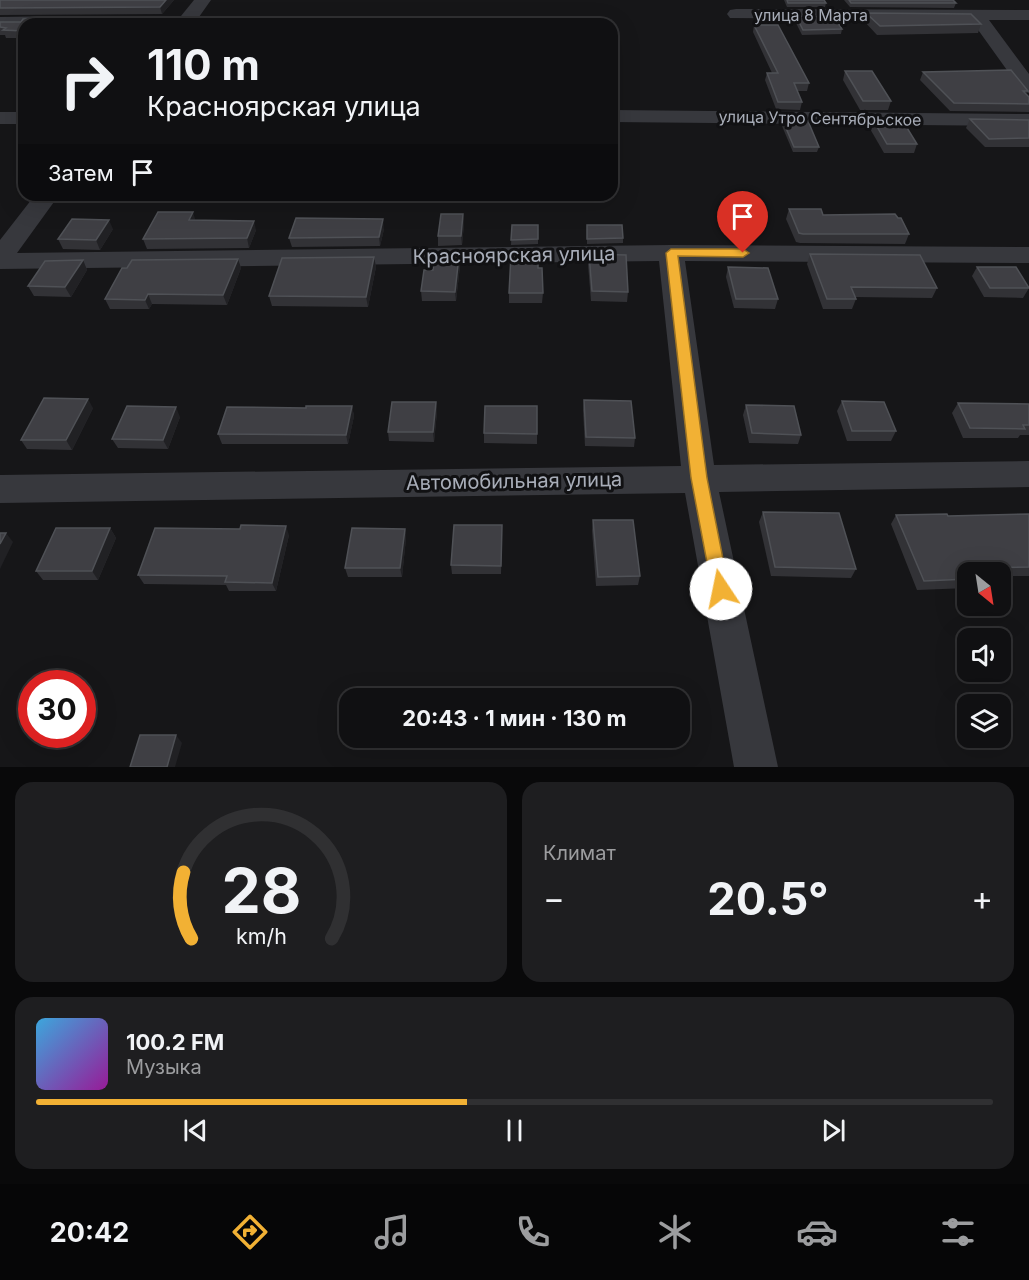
<!DOCTYPE html>
<html lang="ru">
<meta charset="utf-8">
<style>
:root{--surface:#101012;--page:#1e1e20;--text:#f1f3f6;--muted:#9c9d9f;--line:#303032;--accent:#f2b134}
body{margin:0;font-family:Inter,sans-serif;background:var(--page);color:var(--text);height:100vh;display:flex;flex-direction:column;font-size:22px;white-space:nowrap}
*{box-sizing:border-box;margin:0}
p{font-size:20px;color:var(--muted)}
.icon{flex:none;width:33px;height:33px;fill:none;stroke:currentColor;stroke-width:2;stroke-linecap:round;stroke-linejoin:round}
.map{position:relative;height:767px;overflow:hidden}
.panel{display:flex;flex-direction:column;gap:15px;padding:15px;background:#09090a;flex:1}
.panel>*{flex:none}
.hud{position:absolute;left:18px;top:18px;width:600px;height:183px;border-radius:18px;box-shadow:0 6px 24px #0002,0 0 0 2px var(--line);background:#101012;color:var(--text);overflow:hidden}
.needle{width:39px;rotate:150deg}
.buttons{position:absolute;left:957px;top:562px;display:grid;gap:12px}
.buttons a{display:grid;place-items:center;width:54px;height:54px;border-radius:12px;background:var(--surface);box-shadow:0 6px 24px #0002,0 0 0 2px var(--line);font-size:30px}
.speed{position:absolute;left:18px;top:670px;display:flex;gap:12px;font-size:30px;font-weight:700;text-align:center}
.speed>*{display:grid;place-content:center;width:78px;height:78px;border-radius:50%;background:var(--surface);box-shadow:0 6px 24px #0002,0 0 0 2px var(--line);line-height:1}
.speed .limit{border:9px solid #d22;background:#fff;color:#111}
.pin{position:absolute;display:grid;place-items:center;width:51px;height:51px;color:#fff;margin:-62px -26px;border-radius:50% 50% 50% 0;rotate:-45deg;box-shadow:0 0 6px #0007}
.pin .icon{rotate:45deg}
.me{position:absolute;width:66px;margin:-33px;rotate:349deg;stroke-linejoin:round;filter:drop-shadow(0 0 4px #0008)}
.turn{display:flex;align-items:center;gap:21px;height:126px;padding:0 30px;font-size:27px}
.turn .icon{width:78px;height:78px;stroke-width:2.5}
.turn b{display:block;font-size:42px;line-height:51px}
.then{display:flex;align-items:center;height:57px;padding:0 30px;background:#0003;gap:12px;font-size:22px}
.big{font-size:45px;font-weight:700;line-height:1.1}
.panel .widget{flex:1;display:flex;flex-direction:column;justify-content:center;gap:9px;min-width:0;padding:0 21px;border-radius:18px;background:var(--page)}
.panel .dial{align-items:center;gap:0}
.dial svg{height:156px;overflow:visible;fill:none;stroke:var(--line);stroke-width:7;stroke-linecap:round;text-anchor:middle}
.dial text{fill:var(--text);stroke:none}
.song{display:flex;align-items:center;gap:18px}
.cover{width:72px;height:72px;border-radius:9px;background:linear-gradient(135deg,hsl(200 70% 55%),hsl(300 70% 35%))}
.played{height:6px;border-radius:3px;background:linear-gradient(90deg,var(--accent) 45%,var(--line) 45%)}
.keys{display:flex;justify-content:space-around;direction:ltr}
.heat{display:flex;justify-content:space-between;align-items:center;font-size:33px;direction:ltr}
.panel .tiles{flex:1;display:grid;gap:15px;grid-template-columns:1fr 1fr}
.widget:last-child{grid-column:span 2}
.trip{position:absolute;left:339px;top:688px;width:351px;height:60px;border-radius:18px;background:var(--surface);box-shadow:0 6px 24px #0002,0 0 0 2px var(--line);font-weight:700;line-height:60px;text-align:center}
.menu{display:flex;height:96px;justify-content:space-around;align-items:center;background:#060607;color:var(--muted)}
.menu .icon{width:42px;height:42px}
.menu .active{color:var(--accent)}
.menu b{font-size:27px;color:var(--text)}
.map>svg:first-child{display:block}
.lines{fill:none;stroke-linecap:round;stroke-linejoin:round}
.minor{fill:#37383d;fill-rule:evenodd}
.wall{fill:#323236}
.shaded-wall{fill:#212124}
.building{fill:#3f3f44;stroke:#4f5156;stroke-width:1.5}
.route{fill:#f2b134;stroke:#9d7322;stroke-width:1.5}
.labels{text-anchor:middle;stroke-width:6;stroke-linejoin:round;paint-order:stroke}
.far-street-label{font-size:16px;fill:#a8adb8;stroke:#111113}
.street-label{font-size:20px;fill:#a8adb8;stroke:#111113}
</style>
<div class="map">
<svg width="1029" height="767" viewBox="0 0 1029 767">
<rect width="100%" height="100%" fill="#161618"/>
<g class="lines">
<!-- minor -->
<g class="minor">
<polygon points="194,0 211,0 194,24 104,24 102,21 105,17 111,16 181,16"/>
<polygon points="736,9 1029,10 1029,20 989,20 1029,74 1029,93 1022,91 971,20 730,18 727,14 730,10"/>
<polygon points="63,16 69,17 72,21 70,24 24,24 24,27 0,27 0,17"/>
<polygon points="612,110 1029,114 1029,126 612,122"/>
<rect x="0" y="112" width="24" height="12"/>
<polygon points="35,195 59,195 17,253 671,245 1029,247 1029,263 685,261 714,465 1029,461 1029,487 719,492 778,767 734,767 685,493 0,503 0,475 681,466 659,261 0,269 0,240"/>
</g>
</g>
<!-- wall -->
<g class="wall">
<polygon points="0,0 174,0 162,14 0,15"/>
<polygon points="784,0 824,0 826,3 825,7 787,7"/>
<polygon points="844,0 953,0 956,3 954,8 850,7"/>
<polygon points="866,13 981,24 978,33 877,35 864,21"/>
<polygon points="796,16 842,29 841,34 802,35 795,21"/>
<polygon points="0,22 24,24 24,38 6,38 5,35 0,35"/>
<polygon points="754,25 809,83 807,91 797,91 802,102 800,110 776,109 765,80 767,73 772,73 753,32"/>
<polygon points="845,71 891,101 888,110 860,110 843,80"/>
<polygon points="923,72 1028,91 1026,94 1029,97 1029,112 950,111 920,80"/>
<polygon points="872,118 917,144 914,153 884,153 869,127"/>
<polygon points="970,119 1029,120 1029,147 985,147 966,128"/>
<polygon points="783,121 819,147 817,152 793,152 782,126"/>
<polygon points="789,209 823,215 909,234 905,244 800,243 796,242 786,219"/>
<polygon points="463,214 464,224 462,245 438,246 438,236"/>
<polygon points="195,220 256,230 249,248 147,249 143,239"/>
<polygon points="512,225 538,225 538,244 511,245"/>
<polygon points="587,225 623,238 623,243 587,244"/>
<polygon points="113,229 100,250 63,249 58,239"/>
<polygon points="384,229 380,246 292,247 289,238"/>
<polygon points="589,254 628,292 627,302 591,301 588,264"/>
<polygon points="810,254 937,288 932,298 855,297 856,299 852,309 823,309 807,264"/>
<polygon points="459,256 460,266 456,301 422,301 421,291 433,270"/>
<polygon points="374,257 376,267 368,307 272,306 269,296"/>
<polygon points="238,259 241,268 227,305 152,304 149,309 110,309 105,299 127,268"/>
<polygon points="83,260 87,270 71,297 34,296 28,286"/>
<polygon points="728,267 778,299 775,309 734,308 726,277"/>
<polygon points="977,267 1029,288 1023,298 984,297 972,276"/>
<polygon points="538,268 543,293 542,303 509,303 509,293"/>
<polygon points="584,400 635,438 634,447 585,446 583,410"/>
<polygon points="842,401 896,431 891,441 847,441 837,411"/>
<polygon points="436,402 437,412 434,442 389,441 388,432"/>
<polygon points="958,403 1029,404 1029,435 1020,435 1018,438 963,438 952,413"/>
<polygon points="746,405 801,435 798,444 749,443 743,415"/>
<polygon points="352,406 354,416 348,444 222,444 218,434 306,408"/>
<polygon points="537,406 537,444 484,443 484,433"/>
<polygon points="93,408 72,450 27,449 21,440"/>
<polygon points="180,417 168,449 118,448 112,439"/>
<polygon points="763,512 856,569 851,578 771,576 759,522"/>
<polygon points="1029,514 1029,576 1000,576 1000,573 968,573 968,588 917,590 891,524 896,515 948,516"/>
<polygon points="593,520 640,576 638,585 596,586 592,530"/>
<polygon points="110,528 116,538 98,580 43,580 36,571"/>
<polygon points="240,529 289,535 276,591 229,591 226,585 144,584 138,575"/>
<polygon points="405,529 406,538 402,577 348,577 345,568"/>
<polygon points="502,534 501,574 452,574 451,565"/>
</g>
<!-- shaded-wall -->
<g class="shaded-wall">
<polygon points="166,0 174,0 162,14 160,7"/>
<polygon points="150,19 151,24 145,24"/>
<polygon points="193,212 196,222 189,220"/>
<polygon points="463,214 464,224 462,245 461,236"/>
<polygon points="383,219 384,229 380,246 379,237"/>
<polygon points="109,220 113,229 100,250 96,240"/>
<polygon points="254,221 256,230 249,248 247,238"/>
<polygon points="459,256 460,266 456,301 455,292"/>
<polygon points="374,257 376,267 368,307 366,297"/>
<polygon points="238,259 241,268 227,305 223,295"/>
<polygon points="83,260 87,270 71,297 65,287"/>
<polygon points="148,294 152,304 149,309 145,300"/>
<polygon points="88,399 93,408 72,450 66,440"/>
<polygon points="436,402 437,412 434,442 433,432"/>
<polygon points="352,406 354,416 348,444 346,435"/>
<polygon points="176,407 180,417 168,449 163,440"/>
<polygon points="286,526 289,535 276,591 272,583"/>
<polygon points="110,528 116,538 98,580 92,571"/>
<polygon points="405,529 406,538 402,577 400,568"/>
<polygon points="6,533 13,542 0,569 0,544"/>
<polygon points="176,735 182,743 175,767 167,767"/>
</g>
<!-- building -->
<g class="building">
<polygon points="0,0 166,0 160,7 0,8"/>
<polygon points="787,0 824,0 826,3 788,3"/>
<polygon points="849,0 953,0 956,3 851,3"/>
<polygon points="866,13 971,14 981,24 880,26"/>
<polygon points="796,16 834,17 842,29 803,30"/>
<polygon points="23,19 150,19 145,24 24,24 24,31 3,30 6,28 0,27 0,22 21,22"/>
<polygon points="754,25 778,25 809,83 794,83 802,102 778,102 767,73 778,73"/>
<polygon points="1011,70 1028,91 1023,91 1029,97 1029,104 954,103 923,72"/>
<polygon points="845,71 872,71 891,101 863,101"/>
<polygon points="872,118 901,118 917,144 887,144"/>
<polygon points="970,119 1029,120 1029,138 989,139"/>
<polygon points="783,121 808,121 819,147 794,147"/>
<polygon points="789,209 821,209 823,215 895,214 898,218 901,218 909,234 803,234 799,233"/>
<polygon points="158,212 193,212 189,220 254,221 247,238 143,239"/>
<polygon points="441,214 463,214 461,236 438,236"/>
<polygon points="296,218 383,219 379,237 289,238"/>
<polygon points="72,219 109,220 96,240 58,239"/>
<polygon points="512,225 538,225 538,239 511,240"/>
<polygon points="587,225 622,225 623,238 587,239"/>
<polygon points="589,254 626,255 628,292 592,291"/>
<polygon points="810,254 920,255 937,288 851,287 856,299 827,299"/>
<polygon points="511,255 538,255 538,268 542,268 543,293 509,293"/>
<polygon points="435,256 459,256 455,292 421,291 424,270 433,270"/>
<polygon points="374,257 366,297 269,296 282,258"/>
<polygon points="238,259 223,295 148,294 145,300 105,299 122,268 127,268 132,260"/>
<polygon points="83,260 65,287 28,286 45,261"/>
<polygon points="728,267 768,268 778,299 736,299"/>
<polygon points="977,267 1016,267 1029,288 990,288"/>
<polygon points="44,398 88,399 66,440 21,440"/>
<polygon points="584,400 631,401 635,438 586,437"/>
<polygon points="842,401 884,402 896,431 852,431"/>
<polygon points="392,402 436,402 433,432 388,432"/>
<polygon points="958,403 1029,404 1029,425 1023,425 1025,429 970,428"/>
<polygon points="746,405 794,406 801,435 752,433"/>
<polygon points="127,406 176,407 163,440 112,439"/>
<polygon points="306,406 352,406 346,435 218,434 227,407 306,408"/>
<polygon points="485,406 537,406 537,434 484,433"/>
<polygon points="763,512 839,513 856,569 775,567"/>
<polygon points="947,514 948,516 1029,514 1029,567 972,568 974,573 968,573 968,579 924,581 896,515"/>
<polygon points="593,520 633,520 640,576 598,577"/>
<polygon points="241,525 286,526 272,583 225,582 227,576 138,575 155,528 240,529"/>
<polygon points="454,525 502,525 501,566 451,565"/>
<polygon points="56,528 110,528 92,571 36,571"/>
<polygon points="352,528 405,529 400,568 345,568"/>
<polygon points="0,533 6,533 0,544"/>
<polygon points="140,735 176,735 167,767 130,767"/>
</g>
<!-- route -->
<polygon class="route" points="671,249 743,249 749,253 743,257 678,256 707,478 729,589 727,594 721,597 715,594 712,589 691,478 666,253"/>
<g class="labels">
<!-- far-street labels -->
<g class="far-street-label">
<text x="811" y="21">улица 8 Марта</text>
<text transform="translate(820 118) rotate(1)" y="6">улица Утро Сентябрьское</text>
</g>
<!-- street labels -->
<g class="street-label">
<text transform="translate(514 255) rotate(-1)" y="7">Красноярская улица</text>
<text transform="translate(514 481) rotate(-1)" y="7">Автомобильная улица</text>
</g>
</g>
</svg>
<div class="buttons">
<a><svg class="needle" viewBox="-14 -14 28 28"><path d="M0-13l5 13h-10z" fill="#e53935"/><path d="M0 13l5-13h-10z" fill="#9c9d9f"/></svg></a>
<a><svg class="icon" aria-label="sound" viewBox="0 0 24 24"><path d="M4 9h4l5-4v14l-5-4H4zM17 9q2 3 0 6"/></svg></a>
<a><svg class="icon" aria-label="layers" viewBox="0 0 24 24"><path d="M12 4l9 5-9 5-9-5zM3 14l9 5 9-5"/></svg></a>
</div>
<div class="speed"><div class="limit">30</div></div>
<div class="pin" style="left:743px;top:253px;background:#d93025"><svg class="icon" aria-label="arrive" viewBox="0 0 24 24"><path d="M6 21V4h12l-3 4 3 4H6"/></svg></div>
<svg class="me" style="left:721px;top:589px" viewBox="-20 -20 40 40"><circle r="19" fill="#fff"/><path d="M0-13L10 11 0 6-10 11z" fill="#f2b134"/></svg>
<div class="trip">20:43 · 1 мин · 130 m</div>
<div class="hud">
<div class="turn"><svg class="icon" aria-label="right" viewBox="0 0 24 24"><path d="M7 20v-9h11M14 6l5 5-5 5"/></svg><div><b>110 m</b>Красноярская улица</div></div>
<div class="then">Затем<svg class="icon" aria-label="arrive" viewBox="0 0 24 24"><path d="M6 21V4h12l-3 4 3 4H6"/></svg></div>
</div>
</div>
<section class="panel">
<div class="tiles">
<div class="widget dial"><svg viewBox="0 0 100 80">
<path d="M14 69A42 42 0 1 1 86 69"/>
<path d="M14 69A42 42 0 0 1 10 35" stroke="#f2b134"/>
<text x="50" y="56" font-size="32" font-weight="700">28</text>
<text x="50" y="72" font-size="11">km/h</text>
</svg></div>
<div class="widget"><p>Климат</p>
<div class="heat"><a>−</a><b class="big">20.5°</b><a>+</a></div>
</div>
<div class="widget">
<div class="song"><i class="cover"></i><div><b>100.2 FM</b><p>Музыка</p></div></div>
<div class="played"></div>
<div class="keys"><svg class="icon" aria-label="previous" viewBox="0 0 24 24"><path d="M18 5L8 12l10 7zM5 5v14"/></svg><svg class="icon" aria-label="pause" viewBox="0 0 24 24"><path d="M8 5v14M16 5v14"/></svg><svg class="icon" aria-label="next" viewBox="0 0 24 24"><path d="M6 5l10 7-10 7zM19 5v14"/></svg></div>
</div>
</div>
</section>
<nav class="menu">
<b>20:42</b>
<svg class="icon active" aria-label="directions" viewBox="0 0 24 24"><path d="M12 3l9 9-9 9-9-9zM9 14v-3h6M13 9l2 2-2 2"/></svg>
<svg class="icon" aria-label="music" viewBox="0 0 24 24"><path d="M9 18V5l10-2v13"/><circle cx="6" cy="18" r="3"/><circle cx="16" cy="16" r="3"/></svg>
<svg class="icon" aria-label="phone" viewBox="0 0 24 24"><path d="M5 4h4l2 5-3 2q2 4 5 5l2-3 5 2v4C11 20 4 13 5 4z"/></svg>
<svg class="icon" aria-label="climate" viewBox="0 0 24 24"><path d="M12 3v18M4 7l16 10M4 17L20 7"/></svg>
<svg class="icon" aria-label="car" viewBox="0 0 24 24"><path d="M5 17H2v-5l4-1 3-4h7l3 4 3 1v5h-3M9 17h6M6 11h13"/><circle cx="7" cy="17" r="2"/><circle cx="17" cy="17" r="2"/></svg>
<svg class="icon" aria-label="filters" viewBox="0 0 24 24"><path d="M4 7h16M4 17h16"/><circle cx="9" cy="7" r="2"/><circle cx="15" cy="17" r="2"/></svg>
</nav>
